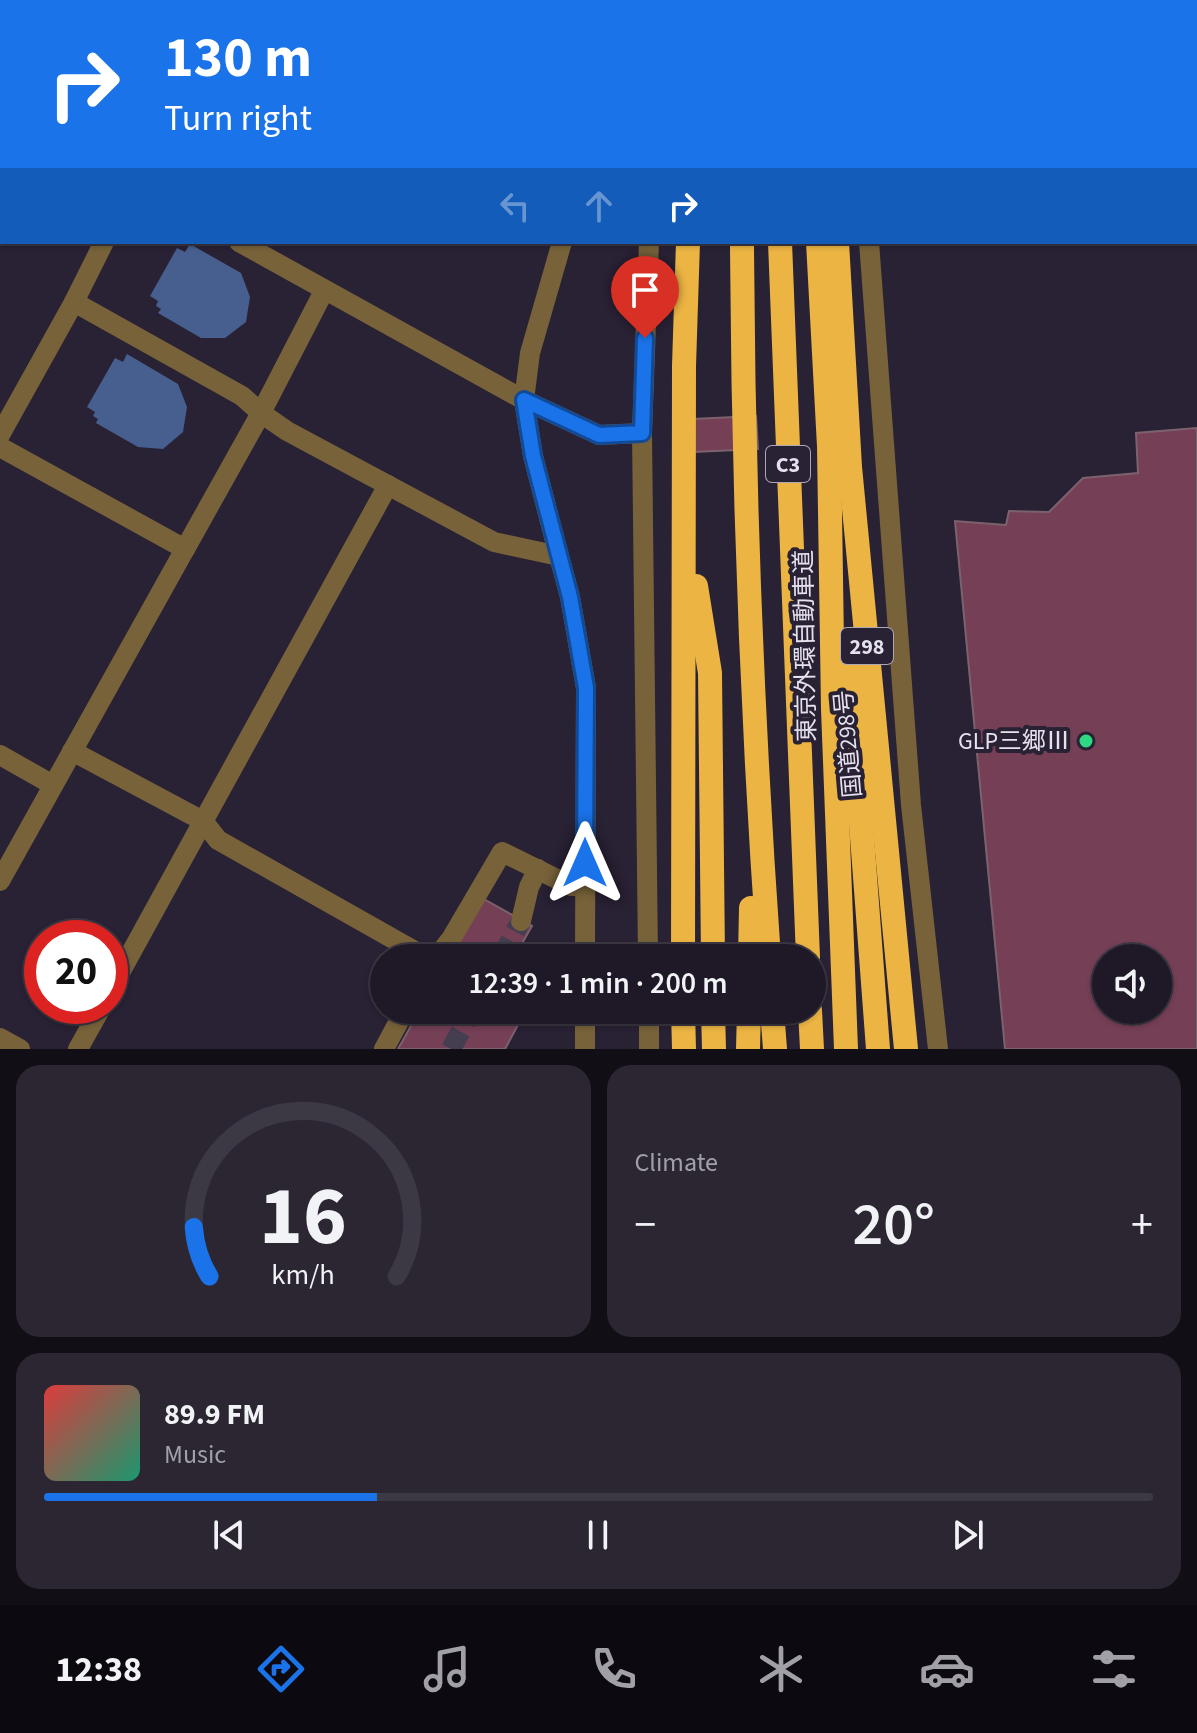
<!DOCTYPE html>
<meta charset="utf-8">
<style>
:root{--surface:#1f1927;--page:#2c2633;--text:#f1f3f6;--muted:#a1a0a7;--line:#3c3844;--accent:#1a73e8}
body{margin:0;font-family:"Source Sans 3","Noto Sans JP",sans-serif;background:var(--page);color:var(--text);height:100vh;display:flex;flex-direction:column;font-size:30px;white-space:nowrap}
*{box-sizing:border-box;margin:0}
p{font-size:26px;color:var(--muted)}
.icon{flex:none;width:44px;height:44px;fill:none;stroke:currentColor;stroke-width:2;stroke-linecap:round;stroke-linejoin:round}
.map{position:relative;height:1049px;overflow:hidden}
.details{display:flex;flex-direction:column;gap:16px;padding:16px;background:#110e15;flex:1}
.details>*{flex:none}
.hud{position:absolute;left:0px;top:0px;width:1198px;height:244px;box-shadow:0 2px 6px #0004,0 0 0 2px var(--line);background:#1a73e8;color:#fff;overflow:hidden}
.tools{position:absolute;left:1092px;top:944px;display:grid;gap:16px}
.tools a{display:grid;place-items:center;width:80px;height:80px;border-radius:50%;background:var(--surface);box-shadow:0 2px 6px #0004,0 0 0 2px var(--line);font-size:40px}
.speed{position:absolute;left:24px;top:920px;display:flex;gap:16px;font-size:40px;font-weight:700;text-align:center}
.speed>*{display:grid;place-content:center;width:104px;height:104px;border-radius:50%;background:var(--surface);box-shadow:0 2px 6px #0004,0 0 0 2px var(--line);line-height:1}
.speed .limit{border:12px solid #d22;background:#fff;color:#111}
.pin{position:absolute;display:grid;place-items:center;width:68px;height:68px;color:#fff;margin:-82px -34px;border-radius:50% 50% 50% 0;rotate:-45deg;box-shadow:0 0 8px #0007}
.pin .icon{rotate:45deg}
.me{position:absolute;width:88px;margin:-44px;rotate:0deg;stroke-linejoin:round;filter:drop-shadow(0 0 6px #0008)}
.turn{display:flex;align-items:center;gap:28px;height:168px;padding:0 32px;font-size:36px}
.turn .icon{width:104px;height:104px;stroke-width:2.5}
.turn b{display:block;font-size:56px;line-height:68px}
.lanes{display:flex;align-items:center;height:76px;padding:0 32px;background:#0003;justify-content:center;gap:40px;direction:ltr}
.lanes .off{opacity:.35}
.big{font-size:60px;font-weight:600;line-height:1.1}
.details .tile{flex:1;display:flex;flex-direction:column;justify-content:center;gap:12px;min-width:0;padding:0 28px;border-radius:24px;background:var(--page)}
.details .dial{align-items:center;gap:0}
.dial svg{height:208px;overflow:visible;fill:none;stroke:var(--line);stroke-width:7;stroke-linecap:round;text-anchor:middle}
.dial text{fill:var(--text);stroke:none}
.song{display:flex;align-items:center;gap:24px}
.cover{width:96px;height:96px;border-radius:12px;background:linear-gradient(135deg,hsl(0 70% 55%),hsl(160 70% 35%))}
.played{height:8px;border-radius:4px;background:linear-gradient(90deg,var(--accent) 30%,var(--line) 30%)}
.keys{display:flex;justify-content:space-around;direction:ltr}
.heat{display:flex;justify-content:space-between;align-items:center;font-size:44px;direction:ltr}
.details .tiles{flex:1;display:grid;gap:16px;grid-template-columns:1fr 1fr}
.tile:last-child{grid-column:span 2}
.trip{position:absolute;left:370px;top:944px;width:456px;height:80px;border-radius:40px;background:var(--surface);box-shadow:0 2px 6px #0004,0 0 0 2px var(--line);font-weight:600;line-height:80px;text-align:center}
.tabs{display:flex;height:128px;justify-content:space-around;align-items:center;background:#0c0a10;color:var(--muted)}
.tabs .icon{width:56px;height:56px}
.tabs .active{color:var(--accent)}
.tabs b{font-size:36px;color:var(--text)}
.map>svg:first-child{display:block}
.water{fill:#465f8e}
.building{fill:#753f56;stroke:#7c626c;stroke-width:2;fill-rule:evenodd}
.lines{fill:none;stroke-linecap:round;stroke-linejoin:round}
.minor-tunnel{stroke:#453e50;stroke-width:20;stroke-dasharray:20 10;stroke-linecap:butt}
.minor{stroke:#776239;stroke-width:20}
.highway{stroke:#ebb443;stroke-width:24}
.route-casing{stroke:#114b97;stroke-width:20}
.route{stroke:#1a73e8;stroke-width:14}
.poi-dot{fill:#2fd883;stroke:#292134;stroke-width:3}
.labels{text-anchor:middle;stroke-width:8;stroke-linejoin:round;paint-order:stroke}
.shield{fill:#292134;stroke:#ada7b6;stroke-width:2}
.shield-label{font-size:22px;font-weight:bold;fill:#e6e1ee}
.street-label{font-size:24px;fill:#e6e1ee;stroke:#292134}
.poi-label{font-size:24px;fill:#e6e1ee;stroke:#292134;text-anchor:end}
</style>
<div class="map">
<svg width="1197" height="1049" viewBox="0 0 1197 1049">
<rect width="100%" height="100%" fill="#292134"/>
<!-- water -->
<g class="water">
<polygon points="190,244 241,273 250,297 246,322 225,338 201,338 158,313 161,309 156,306 158,301 150,296 177,248 185,252"/>
<polygon points="127,354 178,384 187,407 183,432 163,449 138,447 96,423 98,419 93,416 95,412 87,407 115,358 123,362"/>
</g>
<!-- building -->
<g class="building">
<polygon points="756,416 758,449 694,452 693,419"/>
<path d="M1197,428v621h-192l-50,-528 51,4 3,-14 40,1 34,-34 55,-5 -2,-40zM1106,958h52v52h-52z"/>
<polygon points="482,898 532,926 516,954 523,958 448,958"/>
<polygon points="420,1010 526,1010 505,1049 398,1049"/>
</g>
<g class="lines">
<!-- minor-tunnel -->
<g class="minor-tunnel">
<polyline points="501,958 521,921"/>
<polyline points="451,1049 472,1010"/>
</g>
<!-- minor -->
<g class="minor">
<polyline points="1077,0 1081,2"/>
<polyline points="588,2 589,0"/>
<polyline points="1196,65 1197,66"/>
<polyline points="0,119 2,120"/>
<polyline points="104,242 74,302 242,396 261,413 287,431 494,542 559,556 533,456 524,400 530,353 562,242"/>
<polyline points="239,242 524,400 599,435 642,433"/>
<polyline points="869,242 911,805 938,1049"/>
<polyline points="0,435 74,302"/>
<polyline points="0,447 185,549 261,413 324,291"/>
<polyline points="559,556 570,597 586,688 585,958"/>
<polyline points="72,751 203,821 218,840 427,958"/>
<polyline points="0,755 53,785"/>
<polyline points="0,881 185,549"/>
<polyline points="521,921 529,887 538,869"/>
<polyline points="436,958 451,939 502,852 571,886 585,886"/>
<polyline points="648,958 642,433 649,242"/>
<polyline points="110,991 388,485"/>
<polyline points="649,1010 649,1049"/>
<polyline points="0,1038 20,1049"/>
<polyline points="78,1049 102,1006"/>
<polyline points="384,1049 405,1010"/>
<polyline points="585,1049 585,1010"/>
</g>
<!-- highway -->
<g class="highway">
<polyline points="738,0 738,2"/>
<polyline points="771,0 771,2"/>
<polyline points="824,0 824,2"/>
<polyline points="698,2 698,0"/>
<path d="M742,242c1,239 10,477 27,716"/>
<polyline points="780,242 808,958"/>
<polyline points="818,242 829,446 833,709 846,1049"/>
<polyline points="837,242 850,467 906,1049"/>
<polyline points="696,586 710,673 713,958"/>
<polyline points="854,669 859,797 878,1049"/>
<polyline points="683,958 684,366 688,242"/>
<polyline points="750,958 751,908"/>
<polyline points="683,1010 684,1049"/>
<polyline points="713,1010 714,1049"/>
<polyline points="772,1010 775,1049"/>
<polyline points="810,1010 812,1049"/>
<polyline points="748,1049 749,1010"/>
</g>
</g>
<g class="lines">
<defs>
<polyline id="route" points="585,863 586,688 570,597 533,456 524,400 599,435 642,433 645,338"/>
</defs>
<!-- route casing -->
<use href="#route" class="route-casing"/>
<!-- route -->
<use href="#route" class="route"/>
</g>
<!-- markers -->
<circle class="poi-dot" cx="1086" cy="741" r="8"/>
<g class="labels">
<!-- shield labels -->
<g class="shield">
<rect x="766" y="446" width="44" height="36" rx="6"/>
<rect x="841" y="628" width="52" height="36" rx="6"/>
</g>
<g class="shield-label">
<text x="788" y="472">C3</text>
<text x="867" y="654">298</text>
</g>
<!-- street labels -->
<g class="street-label">
<text transform="translate(805 646) rotate(-91)" y="8">東京外環自動車道</text>
<text transform="translate(848 744) rotate(-95)" y="8">国道298号</text>
</g>
<!-- poi labels -->
<g class="poi-label">
<text x="1070" y="749">GLP三郷Ⅲ</text>
</g>
</g>
</svg>
<div class="tools">
<a><svg class="icon" aria-label="sound" viewBox="0 0 24 24"><path d="M4 9h4l5-4v14l-5-4H4zM17 9q2 3 0 6"/></svg></a>
</div>
<div class="speed"><div class="limit">20</div></div>
<div class="pin" style="left:645px;top:338px;background:#d93025"><svg class="icon" aria-label="arrive" viewBox="0 0 24 24"><path d="M6 21V4h12l-3 4 3 4H6"/></svg></div>
<svg class="me" style="left:585px;top:863px" viewBox="-20 -20 40 40"><path d="M0-17L14 15 0 8-14 15z" fill="#1a73e8" stroke="#fff" stroke-width="4"/></svg>
<div class="trip">12:39 · 1 min · 200 m</div>
<div class="hud">
<div class="turn"><svg class="icon" aria-label="right" viewBox="0 0 24 24"><path d="M7 20v-9h11M14 6l5 5-5 5"/></svg><div><b>130 m</b>Turn right</div></div>
<div class="lanes"><svg class="icon off" aria-label="left" viewBox="0 0 24 24"><path d="M17 20v-9H6M10 6l-5 5 5 5"/></svg><svg class="icon off" aria-label="ahead" viewBox="0 0 24 24"><path d="M12 20V5M6 11l6-6 6 6"/></svg><svg class="icon" aria-label="right" viewBox="0 0 24 24"><path d="M7 20v-9h11M14 6l5 5-5 5"/></svg></div>
</div>
</div>
<section class="details">
<div class="tiles">
<div class="tile dial"><svg viewBox="0 0 100 80">
<path d="M14 69A42 42 0 1 1 86 69"/>
<path d="M14 69A42 42 0 0 1 8 50" stroke="#1a73e8"/>
<text x="50" y="56" font-size="32" font-weight="700">16</text>
<text x="50" y="72" font-size="11">km/h</text>
</svg></div>
<div class="tile"><p>Climate</p>
<div class="heat"><a>−</a><b class="big">20°</b><a>+</a></div>
</div>
<div class="tile">
<div class="song"><i class="cover"></i><div><b>89.9 FM</b><p>Music</p></div></div>
<div class="played"></div>
<div class="keys"><svg class="icon" aria-label="previous" viewBox="0 0 24 24"><path d="M18 5L8 12l10 7zM5 5v14"/></svg><svg class="icon" aria-label="pause" viewBox="0 0 24 24"><path d="M8 5v14M16 5v14"/></svg><svg class="icon" aria-label="next" viewBox="0 0 24 24"><path d="M6 5l10 7-10 7zM19 5v14"/></svg></div>
</div>
</div>
</section>
<nav class="tabs">
<b>12:38</b>
<svg class="icon active" aria-label="directions" viewBox="0 0 24 24"><path d="M12 3l9 9-9 9-9-9zM9 14v-3h6M13 9l2 2-2 2"/></svg>
<svg class="icon" aria-label="music" viewBox="0 0 24 24"><path d="M9 18V5l10-2v13"/><circle cx="6" cy="18" r="3"/><circle cx="16" cy="16" r="3"/></svg>
<svg class="icon" aria-label="phone" viewBox="0 0 24 24"><path d="M5 4h4l2 5-3 2q2 4 5 5l2-3 5 2v4C11 20 4 13 5 4z"/></svg>
<svg class="icon" aria-label="climate" viewBox="0 0 24 24"><path d="M12 3v18M4 7l16 10M4 17L20 7"/></svg>
<svg class="icon" aria-label="car" viewBox="0 0 24 24"><path d="M5 17H2v-5l4-1 3-4h7l3 4 3 1v5h-3M9 17h6M6 11h13"/><circle cx="7" cy="17" r="2"/><circle cx="17" cy="17" r="2"/></svg>
<svg class="icon" aria-label="filters" viewBox="0 0 24 24"><path d="M4 7h16M4 17h16"/><circle cx="9" cy="7" r="2"/><circle cx="15" cy="17" r="2"/></svg>
</nav>
